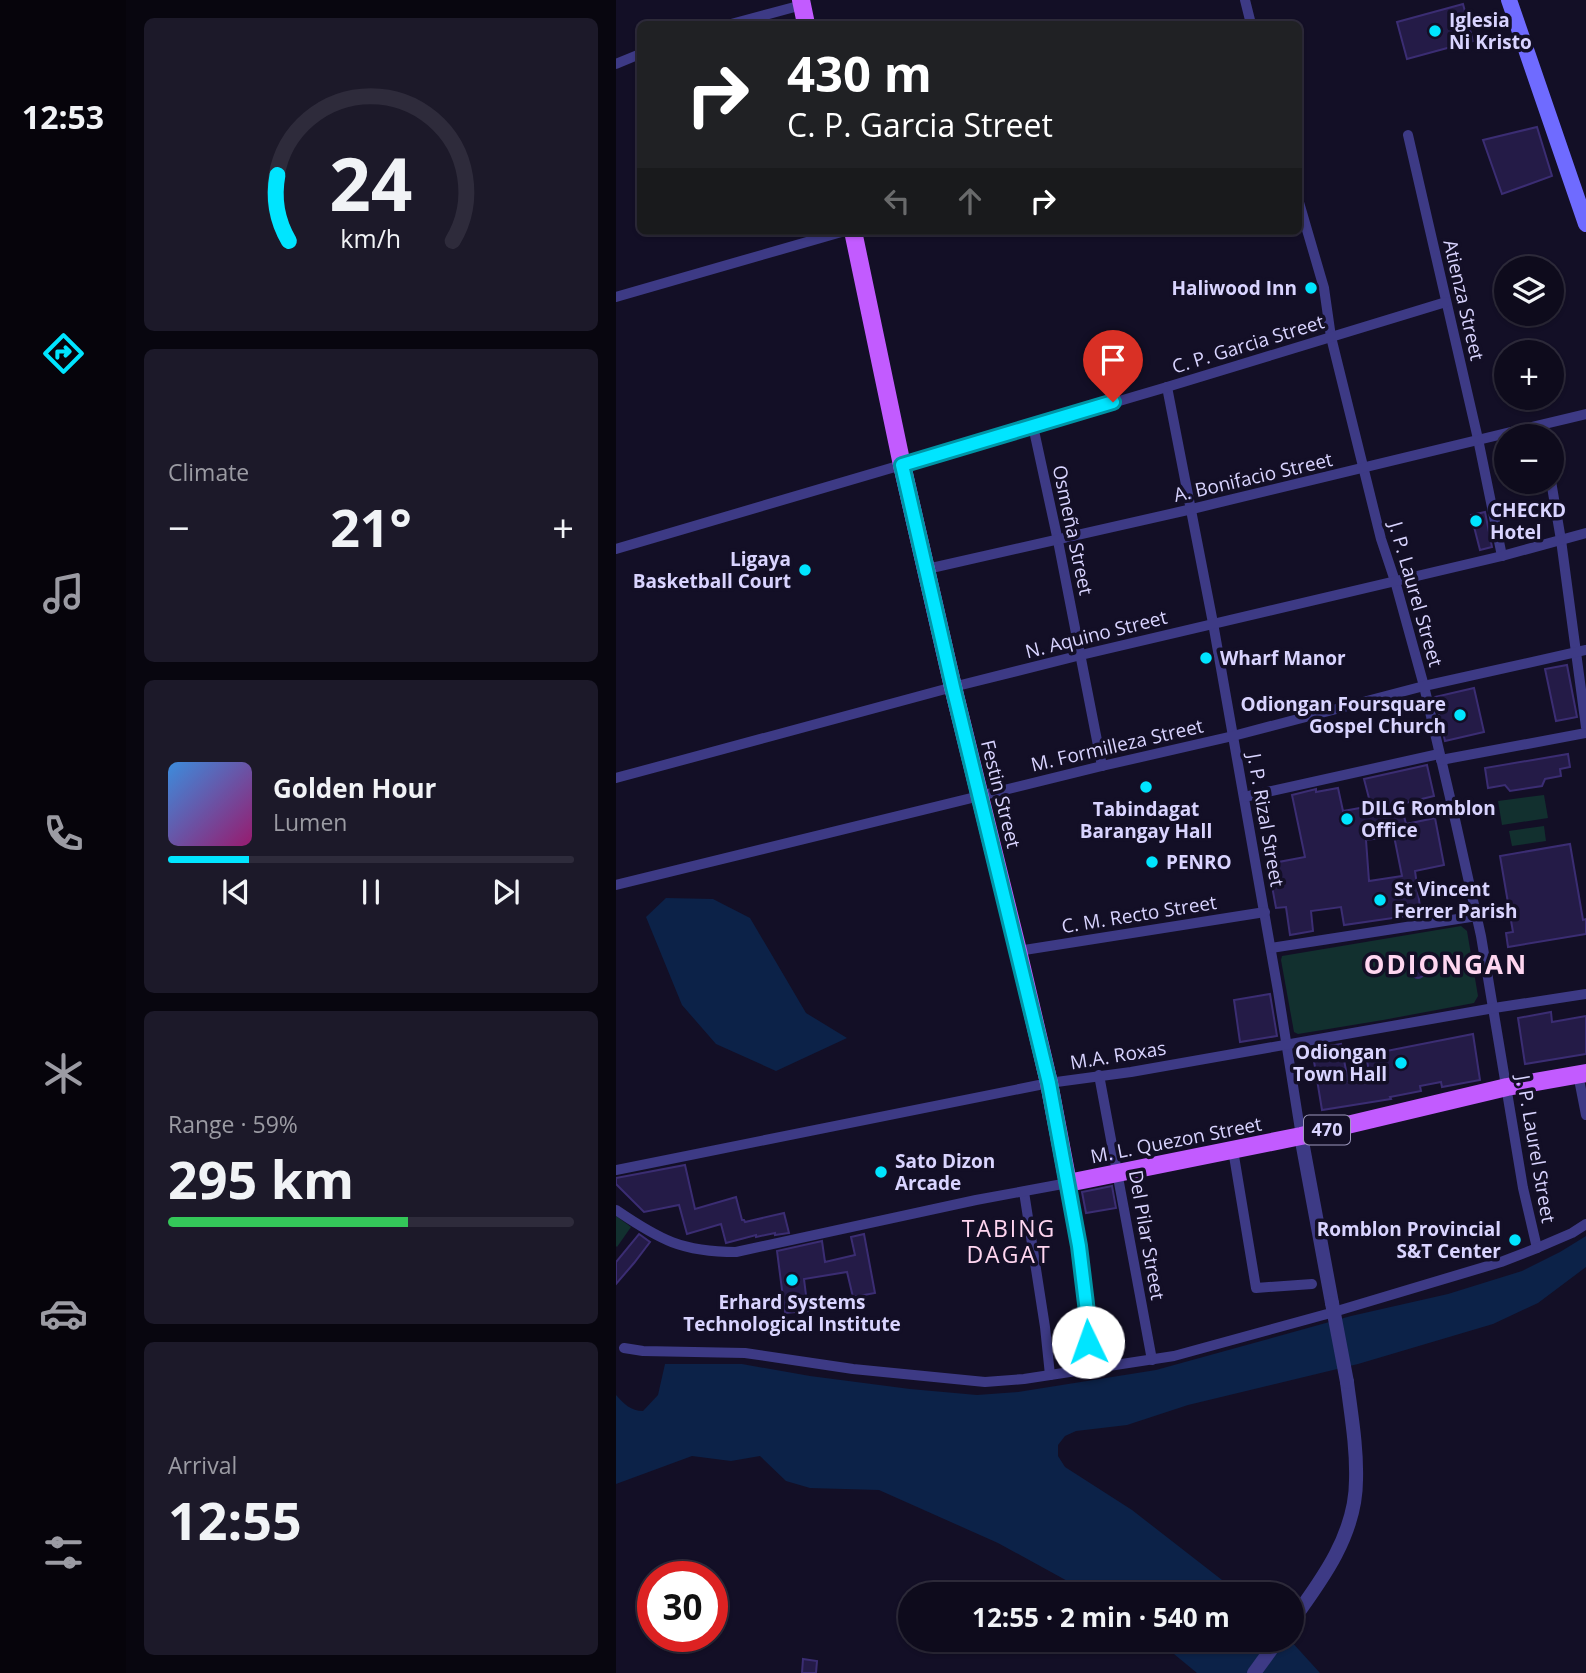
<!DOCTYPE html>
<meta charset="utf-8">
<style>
:root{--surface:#0e0b1c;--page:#1c1929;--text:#f1f3f6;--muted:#9b9ba3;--line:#2e2b3b;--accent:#00e5ff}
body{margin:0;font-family:"Open Sans",sans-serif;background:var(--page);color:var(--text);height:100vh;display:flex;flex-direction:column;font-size:26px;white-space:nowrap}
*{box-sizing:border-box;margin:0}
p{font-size:23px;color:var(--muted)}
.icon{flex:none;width:38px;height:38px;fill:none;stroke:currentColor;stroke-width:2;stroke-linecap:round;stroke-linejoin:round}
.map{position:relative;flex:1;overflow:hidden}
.details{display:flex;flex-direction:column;gap:18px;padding:18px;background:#08060f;width:490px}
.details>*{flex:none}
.hud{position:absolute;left:21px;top:21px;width:665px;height:214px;border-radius:10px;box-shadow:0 2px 5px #0004,0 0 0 2px var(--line);background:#202124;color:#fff;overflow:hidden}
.fabs{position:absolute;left:878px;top:256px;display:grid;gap:14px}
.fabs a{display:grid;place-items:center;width:70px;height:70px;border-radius:50%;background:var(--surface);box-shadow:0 2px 5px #0004,0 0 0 2px var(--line);font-size:35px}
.speed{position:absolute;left:21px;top:1561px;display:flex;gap:14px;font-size:35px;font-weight:700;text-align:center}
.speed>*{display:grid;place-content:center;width:91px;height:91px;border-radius:50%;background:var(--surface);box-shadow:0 2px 5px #0004,0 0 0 2px var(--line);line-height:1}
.speed .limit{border:10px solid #d22;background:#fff;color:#111}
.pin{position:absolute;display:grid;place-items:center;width:60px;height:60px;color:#fff;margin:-72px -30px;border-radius:50% 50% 50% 0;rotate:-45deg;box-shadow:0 0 7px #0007}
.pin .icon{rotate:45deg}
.me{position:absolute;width:77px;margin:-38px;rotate:357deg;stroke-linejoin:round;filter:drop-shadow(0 0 5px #0008)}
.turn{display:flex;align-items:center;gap:24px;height:147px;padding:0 35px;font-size:32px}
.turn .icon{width:91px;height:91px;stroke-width:2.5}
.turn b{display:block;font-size:49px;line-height:60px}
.lanes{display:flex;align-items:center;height:66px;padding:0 35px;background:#0003;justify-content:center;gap:35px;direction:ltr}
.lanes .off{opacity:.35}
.big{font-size:52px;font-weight:700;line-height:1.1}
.details .card{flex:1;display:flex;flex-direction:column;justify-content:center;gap:10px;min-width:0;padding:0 24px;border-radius:10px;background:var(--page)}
.details .dial{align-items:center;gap:0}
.dial svg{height:182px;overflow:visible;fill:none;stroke:var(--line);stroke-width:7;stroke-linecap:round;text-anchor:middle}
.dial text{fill:var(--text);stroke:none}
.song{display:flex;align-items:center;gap:21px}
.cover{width:84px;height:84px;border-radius:10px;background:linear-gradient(135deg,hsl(210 70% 55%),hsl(320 70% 35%))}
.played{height:7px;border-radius:4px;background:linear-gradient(90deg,var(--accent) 20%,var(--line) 20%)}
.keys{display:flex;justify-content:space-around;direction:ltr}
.heat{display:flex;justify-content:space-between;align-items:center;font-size:38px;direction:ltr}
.charge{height:10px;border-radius:5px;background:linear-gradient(90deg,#34c759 59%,var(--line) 0)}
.trip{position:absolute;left:282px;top:1582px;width:406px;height:70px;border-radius:35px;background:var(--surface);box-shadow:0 2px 5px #0004,0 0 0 2px var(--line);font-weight:700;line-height:70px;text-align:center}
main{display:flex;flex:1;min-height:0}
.tab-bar{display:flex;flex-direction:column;width:126px;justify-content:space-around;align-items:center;background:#06040b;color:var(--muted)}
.tab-bar .icon{width:49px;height:49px}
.tab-bar .active{color:var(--accent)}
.tab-bar b{font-size:32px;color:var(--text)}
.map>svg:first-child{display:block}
.green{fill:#12302f}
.water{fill:#0c2248}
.building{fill:#241b47;stroke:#3b2d73;stroke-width:2;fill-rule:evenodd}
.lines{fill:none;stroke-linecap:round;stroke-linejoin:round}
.minor{stroke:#3d3a85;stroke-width:10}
.tertiary{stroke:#3d3a85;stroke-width:14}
.secondary{stroke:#6f6bff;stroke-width:16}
.primary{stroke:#c25bff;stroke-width:18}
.tertiary-bridge{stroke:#3d3a85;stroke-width:14}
.route-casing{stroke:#0095a6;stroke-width:18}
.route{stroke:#00e5ff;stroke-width:12}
.poi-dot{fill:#00e5ff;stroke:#130f26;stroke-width:2.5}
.labels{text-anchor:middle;stroke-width:7;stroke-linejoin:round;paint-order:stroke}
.shield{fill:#130f26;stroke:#9e99be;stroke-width:2}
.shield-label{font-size:18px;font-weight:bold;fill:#d9d4ff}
.poi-label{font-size:19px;font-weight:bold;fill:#d9d4ff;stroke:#130f26;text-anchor:start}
.street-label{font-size:19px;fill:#d9d4ff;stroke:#130f26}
.quarter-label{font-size:23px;letter-spacing:2px;fill:#ffd6f0;stroke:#130f26}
.district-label{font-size:26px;font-weight:bold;letter-spacing:2px;fill:#ffd6f0;stroke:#130f26}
</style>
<main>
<nav class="tab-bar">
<b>12:53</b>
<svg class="icon active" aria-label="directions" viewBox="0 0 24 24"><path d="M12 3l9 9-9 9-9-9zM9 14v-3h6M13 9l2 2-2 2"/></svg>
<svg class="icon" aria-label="music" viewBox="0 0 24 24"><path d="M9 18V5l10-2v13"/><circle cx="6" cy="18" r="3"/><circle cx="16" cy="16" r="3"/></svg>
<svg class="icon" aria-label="phone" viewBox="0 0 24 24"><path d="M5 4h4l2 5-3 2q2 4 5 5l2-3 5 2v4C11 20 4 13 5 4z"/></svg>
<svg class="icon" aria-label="climate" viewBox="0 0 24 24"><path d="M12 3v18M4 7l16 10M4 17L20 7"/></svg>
<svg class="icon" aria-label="car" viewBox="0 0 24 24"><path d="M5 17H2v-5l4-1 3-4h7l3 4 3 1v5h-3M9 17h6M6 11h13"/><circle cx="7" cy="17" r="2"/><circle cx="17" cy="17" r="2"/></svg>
<svg class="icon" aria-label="filters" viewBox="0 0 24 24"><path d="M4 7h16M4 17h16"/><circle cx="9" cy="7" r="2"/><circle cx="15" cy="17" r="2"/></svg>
</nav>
<section class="details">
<div class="card dial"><svg viewBox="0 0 100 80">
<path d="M14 69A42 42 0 1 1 86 69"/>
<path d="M14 69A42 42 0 0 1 9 40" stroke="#00e5ff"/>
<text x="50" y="56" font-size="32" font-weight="700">24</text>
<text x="50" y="72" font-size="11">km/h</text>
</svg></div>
<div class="card"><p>Climate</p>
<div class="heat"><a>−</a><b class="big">21°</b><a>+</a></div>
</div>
<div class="card">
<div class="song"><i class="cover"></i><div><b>Golden Hour</b><p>Lumen</p></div></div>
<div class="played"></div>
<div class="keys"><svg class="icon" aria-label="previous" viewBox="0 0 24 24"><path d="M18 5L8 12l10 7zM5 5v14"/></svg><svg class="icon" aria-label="pause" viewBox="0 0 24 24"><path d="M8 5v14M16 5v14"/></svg><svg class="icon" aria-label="next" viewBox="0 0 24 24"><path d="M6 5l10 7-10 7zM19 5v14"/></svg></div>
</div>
<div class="card"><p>Range · 59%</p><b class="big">295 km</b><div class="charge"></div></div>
<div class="card"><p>Arrival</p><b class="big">12:55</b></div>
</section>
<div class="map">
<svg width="970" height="1673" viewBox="0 0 970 1673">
<rect width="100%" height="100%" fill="#130f26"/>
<!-- green -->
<g class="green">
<polygon points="928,795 932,818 886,825 882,801"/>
<polygon points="928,826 930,841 896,846 893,831"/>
<polygon points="845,926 851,931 862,996 858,1003 767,1020 682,1034 678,1032 665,960 666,956"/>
<polygon points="0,1216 15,1227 1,1247 0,1246"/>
</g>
<!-- water -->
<g class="water">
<polygon points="50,898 97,899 134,918 190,1013 231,1038 160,1071 100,1044 66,1005 30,917"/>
<path d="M970,1236v31l-48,36 -45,21 -135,40 -170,41 -61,20 -51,6 -11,5 -7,9v11l7,11 67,43 108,84h-149l-93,-51 -119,-53 -69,-2 -24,-7 -26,-25 -29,5 -39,-5 -76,28v-89c8,9 15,16 27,16l15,-16 7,-31h77l68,12 100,13 67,6 41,-3 138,-22 195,-54 97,-22 74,-23 38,-19z"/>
<polygon points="541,1640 674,1640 704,1673 581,1673"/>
</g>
<!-- building -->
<g class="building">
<polygon points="847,4 857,41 791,59 781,22"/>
<polygon points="921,127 936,176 886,194 867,140"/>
<polygon points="869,512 876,547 864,550 855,515"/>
<polygon points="951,665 961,717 940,721 929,669"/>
<polygon points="858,688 868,732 829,741 819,697"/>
<polygon points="952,754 954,767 944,769 945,776 929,779 926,786 894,791 889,785 872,788 869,768"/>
<path d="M811,765l7,31 -33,8 5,20 29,-6 9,47 -29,6 6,43 -77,11 -3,-18 -30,4 2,20 -23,4 -4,-28 -10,1 -8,-44 37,-7 -13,-62 24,-6v3l22,-4 5,23 28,-5 -7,-27zM778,836l8,40 -33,5 -3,-41z"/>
<polygon points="954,844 967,920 970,919 970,934 892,947 890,933 897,932 884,856"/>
<circle cx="802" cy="972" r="6"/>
<polygon points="654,994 661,1036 624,1042 618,1000"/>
<polygon points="935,1012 936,1022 970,1016 970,1054 909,1064 902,1018"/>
<polygon points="857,1034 864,1080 826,1087 825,1082 804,1086 805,1091 774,1097 775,1099 706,1110 696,1049 725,1044 732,1081 754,1077 750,1055"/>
<polygon points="69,1165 79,1209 120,1197 126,1220 128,1220 129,1222 168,1213 173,1233 159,1235 159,1233 140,1237 140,1235 110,1243 105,1224 71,1234 63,1205 28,1212 0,1184 0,1178"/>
<polygon points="496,1186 500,1208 470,1213 466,1192"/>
<polygon points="23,1234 34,1242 18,1263 0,1284 0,1262"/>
<polygon points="248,1234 259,1293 237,1297 231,1272 188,1279 192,1311 169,1313 161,1251 206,1241 209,1262 239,1255 235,1237"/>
<polygon points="187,1659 201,1661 200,1673 186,1673"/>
</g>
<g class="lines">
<!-- minor -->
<g class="minor">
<polyline points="629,0 635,24"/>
<polyline points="115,24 186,5"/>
<polyline points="0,64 24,54"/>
<polyline points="792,135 862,439 886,556"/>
<polyline points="682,199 708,288 715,337 765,539 779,581 808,686 836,806 865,936 907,1188 921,1248"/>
<polyline points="0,297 229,231"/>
<polyline points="551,387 597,623 662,991 685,1136"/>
<polyline points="417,426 442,541 486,766"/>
<polyline points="935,481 945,540 970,727"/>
<polyline points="0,549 551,387 830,302"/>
<polyline points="311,569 576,509 970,414"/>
<polyline points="825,760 970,733"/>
<polyline points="0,778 337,687 465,655 886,556 970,533"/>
<polyline points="628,797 823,754"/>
<polyline points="0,885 486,766 617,736 808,686 970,650"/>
<polyline points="655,948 861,916"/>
<polyline points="402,951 649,912"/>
<polyline points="962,1074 970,1115"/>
<polyline points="483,1075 536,1360"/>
<polyline points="617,1150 640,1288 696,1284"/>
<polyline points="0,1170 433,1083 515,1072 878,1008 970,994"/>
<polyline points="408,1192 429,1327 434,1375"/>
<path d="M0,1210c44,30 66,42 120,42l240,-52 92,-17 20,129v30l-3,28"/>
<polyline points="8,1348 27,1351 129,1353 237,1369 369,1382 408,1379 558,1356 711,1314 885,1262 921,1248 956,1233 970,1224"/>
</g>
<!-- tertiary -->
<g class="tertiary">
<polyline points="685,1136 716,1303"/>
<path d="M676,1621c30,-41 64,-87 64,-141 1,-33 -5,-66 -9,-98"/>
<polyline points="638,1673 662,1640"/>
</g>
<!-- secondary -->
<polyline class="secondary" points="893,0 970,224"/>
<!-- primary -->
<g class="primary">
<polyline points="185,0 190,24"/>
<polyline points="237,231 286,465 337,687 402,951 433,1083 452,1183 685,1136 891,1087 970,1073"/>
</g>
<!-- tertiary-bridge -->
<polyline class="tertiary-bridge" points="716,1303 731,1382"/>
</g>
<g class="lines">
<defs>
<polyline id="route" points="472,1342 471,1312 463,1246 433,1083 337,687 286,465 497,402"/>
</defs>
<!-- route casing -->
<use href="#route" class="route-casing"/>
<!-- route -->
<use href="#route" class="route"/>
</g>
<!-- markers -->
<g class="poi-dot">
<circle cx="819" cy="31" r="7"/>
<circle cx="695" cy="288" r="7"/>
<circle cx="860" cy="521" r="7"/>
<circle cx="189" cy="570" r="7"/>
<circle cx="590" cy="658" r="7"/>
<circle cx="844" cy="715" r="7"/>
<circle cx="530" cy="787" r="7"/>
<circle cx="731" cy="819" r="7"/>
<circle cx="536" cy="862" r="7"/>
<circle cx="764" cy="900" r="7"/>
<circle cx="785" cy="1063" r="7"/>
<circle cx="265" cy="1172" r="7"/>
<circle cx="899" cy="1240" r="7"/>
<circle cx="176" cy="1280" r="7"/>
</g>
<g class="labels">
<!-- shield labels -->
<rect class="shield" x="688" y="1115.5" width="46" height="29" rx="5"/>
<g class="shield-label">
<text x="711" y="1136">470</text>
</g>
<!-- poi labels -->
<g class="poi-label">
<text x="833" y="27">Iglesia<tspan x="833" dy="22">Ni Kristo</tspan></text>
<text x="681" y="295" text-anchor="end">Haliwood Inn</text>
<text x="874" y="517">CHECKD<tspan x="874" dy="22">Hotel</tspan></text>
<text x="175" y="566" text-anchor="end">Ligaya<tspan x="175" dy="22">Basketball Court</tspan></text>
<text x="604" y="665">Wharf Manor</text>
<text x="830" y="711" text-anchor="end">Odiongan Foursquare<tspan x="830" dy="22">Gospel Church</tspan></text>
<text x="745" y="815">DILG Romblon<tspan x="745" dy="22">Office</tspan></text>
<text x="530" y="816" text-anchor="middle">Tabindagat<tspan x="530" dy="22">Barangay Hall</tspan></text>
<text x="550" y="869">PENRO</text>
<text x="778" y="896">St Vincent<tspan x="778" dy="22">Ferrer Parish</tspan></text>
<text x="771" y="1059" text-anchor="end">Odiongan<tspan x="771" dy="22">Town Hall</tspan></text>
<text x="279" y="1168">Sato Dizon<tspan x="279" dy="22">Arcade</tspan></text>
<text x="885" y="1236" text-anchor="end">Romblon Provincial<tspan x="885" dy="22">S&amp;T Center</tspan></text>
<text x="176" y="1309" text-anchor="middle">Erhard Systems<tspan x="176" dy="22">Technological Institute</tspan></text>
</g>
<!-- street labels -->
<g class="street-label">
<text transform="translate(848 300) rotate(77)" y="7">Atienza Street</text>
<text transform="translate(632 344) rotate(-17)" y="7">C. P. Garcia Street</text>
<text transform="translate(637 477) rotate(-13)" y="7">A. Bonifacio Street</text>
<text transform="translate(457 530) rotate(78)" y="7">Osmeña Street</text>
<text transform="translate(800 594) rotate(74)" y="7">J. P. Laurel Street</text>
<text transform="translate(480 634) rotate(-14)" y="7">N. Aquino Street</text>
<text transform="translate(501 745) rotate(-13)" y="7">M. Formilleza Street</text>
<text transform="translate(385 794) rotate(76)" y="7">Festin Street</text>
<text transform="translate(650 820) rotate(80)" y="7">J. P. Rizal Street</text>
<text transform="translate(523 914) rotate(-9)" y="7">C. M. Recto Street</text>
<text transform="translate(502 1055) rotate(-9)" y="7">M.A. Roxas</text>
<text transform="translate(560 1140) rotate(-11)" y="7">M. L. Quezon Street</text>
<text transform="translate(920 1149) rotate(80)" y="7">J. P. Laurel Street</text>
<text transform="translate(531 1235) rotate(80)" y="7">Del Pilar Street</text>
</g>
<!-- quarter labels -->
<g class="quarter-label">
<text x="393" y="1237">TABING<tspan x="393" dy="26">DAGAT</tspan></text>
</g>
<!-- district labels -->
<g class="district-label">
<text x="830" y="974">ODIONGAN</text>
</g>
</g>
</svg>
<div class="fabs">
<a><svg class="icon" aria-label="layers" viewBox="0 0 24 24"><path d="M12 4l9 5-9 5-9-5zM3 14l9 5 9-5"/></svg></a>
<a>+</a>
<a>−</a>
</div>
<div class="speed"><div class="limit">30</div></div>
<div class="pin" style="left:497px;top:402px;background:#d93025"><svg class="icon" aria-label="arrive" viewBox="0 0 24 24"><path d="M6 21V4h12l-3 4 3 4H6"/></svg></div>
<svg class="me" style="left:472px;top:1342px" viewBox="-20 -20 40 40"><circle r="19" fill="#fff"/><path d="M0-13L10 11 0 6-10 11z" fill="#00e5ff"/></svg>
<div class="trip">12:55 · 2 min · 540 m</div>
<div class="hud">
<div class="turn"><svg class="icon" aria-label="right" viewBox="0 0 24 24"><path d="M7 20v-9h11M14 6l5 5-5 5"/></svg><div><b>430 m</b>C. P. Garcia Street</div></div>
<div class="lanes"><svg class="icon off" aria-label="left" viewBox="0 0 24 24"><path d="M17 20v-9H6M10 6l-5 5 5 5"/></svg><svg class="icon off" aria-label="ahead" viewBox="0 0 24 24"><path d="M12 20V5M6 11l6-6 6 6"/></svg><svg class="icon" aria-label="right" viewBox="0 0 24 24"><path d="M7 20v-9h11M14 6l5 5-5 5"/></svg></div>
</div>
</div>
</main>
